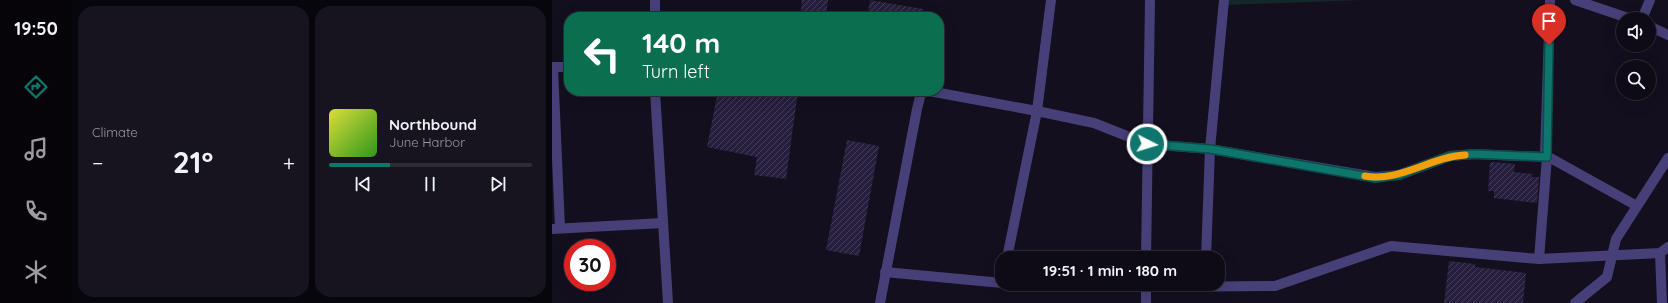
<!DOCTYPE html>
<meta charset="utf-8">
<style>
:root{--surface:#0e0b17;--page:#171420;--text:#f1f3f6;--muted:#9b9ba1;--line:#2e2b36;--accent:#0f766e}
body{margin:0;font-family:Quicksand,sans-serif;background:var(--page);color:var(--text);height:100vh;display:flex;flex-direction:column;font-size:15px;white-space:nowrap}
*{box-sizing:border-box;margin:0}
p{font-size:13px;color:var(--muted)}
.icon{flex:none;width:22px;height:22px;fill:none;stroke:currentColor;stroke-width:2;stroke-linecap:round;stroke-linejoin:round}
.map{position:relative;flex:1;overflow:hidden}
.drawer{display:flex;flex-direction:column;gap:6px;padding:6px;background:#08060d;width:480px}
.drawer>*{flex:none}
.hud{position:absolute;left:12px;top:12px;width:380px;height:84px;border-radius:16px;box-shadow:0 4px 16px #0002,0 0 0 1px var(--line);background:#0b6e4f;color:#fff;overflow:hidden}
.tools{position:absolute;left:1064px;top:12px;display:grid;gap:8px}
.tools a{display:grid;place-items:center;width:40px;height:40px;border-radius:50%;background:var(--surface);box-shadow:0 4px 16px #0002,0 0 0 1px var(--line);font-size:20px}
.speed{position:absolute;left:12px;top:239px;display:flex;gap:8px;font-size:20px;font-weight:700;text-align:center}
.speed>*{display:grid;place-content:center;width:52px;height:52px;border-radius:50%;background:var(--surface);box-shadow:0 4px 16px #0002,0 0 0 1px var(--line);line-height:1}
.speed .limit{border:6px solid #d22;background:#fff;color:#111}
.pin{position:absolute;display:grid;place-items:center;width:34px;height:34px;color:#fff;margin:-41px -17px;border-radius:50% 50% 50% 0;rotate:-45deg;box-shadow:0 0 4px #0007}
.pin .icon{rotate:45deg}
.me{position:absolute;width:44px;margin:-22px;rotate:95deg;stroke-linejoin:round;filter:drop-shadow(0 0 3px #0008)}
.turn{display:flex;align-items:center;gap:14px;height:84px;padding:0 12px;font-size:18px}
.turn .icon{width:52px;height:52px;stroke-width:2.5}
.turn b{display:block;font-size:28px;line-height:34px}
.big{font-size:30px;font-weight:800;line-height:1.1}
.drawer .card{flex:1;display:flex;flex-direction:column;justify-content:center;gap:6px;min-width:0;padding:0 14px;border-radius:16px;background:var(--page)}
.song{display:flex;align-items:center;gap:12px}
.cover{width:48px;height:48px;border-radius:6px;background:linear-gradient(135deg,hsl(60 70% 55%),hsl(110 70% 35%))}
.played{height:4px;border-radius:2px;background:linear-gradient(90deg,var(--accent) 30%,var(--line) 30%)}
.keys{display:flex;justify-content:space-around;direction:ltr}
.heat{display:flex;justify-content:space-between;align-items:center;font-size:22px;direction:ltr}
.drawer .tiles{flex:1;display:grid;gap:6px;grid-template-columns:repeat(2,1fr)}
.trip{position:absolute;left:443px;top:251px;width:230px;height:40px;border-radius:16px;background:var(--surface);box-shadow:0 4px 16px #0002,0 0 0 1px var(--line);font-weight:800;line-height:40px;text-align:center}
main{display:flex;flex:1;min-height:0}
.tabs{display:flex;flex-direction:column;width:72px;justify-content:space-around;align-items:center;background:#060409;color:var(--muted)}
.tabs .icon{width:28px;height:28px}
.tabs .on{color:var(--accent)}
.tabs b{font-size:18px;color:var(--text)}
.map>svg:first-child{display:block}
.pitch{fill:#132728}
.building{fill:url(#building-hatch)}
.lines{fill:none;stroke-linecap:round;stroke-linejoin:round}
.minor{stroke:#474078;stroke-width:10}
.route-casing{stroke:#0a4d48;stroke-width:10}
.route{stroke:#0f766e;stroke-width:7}
.slow{stroke:#f59e0b;stroke-width:7}
</style>
<main>
<nav class="tabs">
<b>19:50</b>
<svg class="icon on" aria-label="directions" viewBox="0 0 24 24"><path d="M12 3l9 9-9 9-9-9zM9 14v-3h6M13 9l2 2-2 2"/></svg>
<svg class="icon" aria-label="music" viewBox="0 0 24 24"><path d="M9 18V5l10-2v13"/><circle cx="6" cy="18" r="3"/><circle cx="16" cy="16" r="3"/></svg>
<svg class="icon" aria-label="phone" viewBox="0 0 24 24"><path d="M5 4h4l2 5-3 2q2 4 5 5l2-3 5 2v4C11 20 4 13 5 4z"/></svg>
<svg class="icon" aria-label="climate" viewBox="0 0 24 24"><path d="M12 3v18M4 7l16 10M4 17L20 7"/></svg>
</nav>
<section class="drawer">
<div class="tiles">
<div class="card"><p>Climate</p>
<div class="heat"><a>−</a><b class="big">21°</b><a>+</a></div>
</div>
<div class="card">
<div class="song"><i class="cover"></i><div><b>Northbound</b><p>June Harbor</p></div></div>
<div class="played"></div>
<div class="keys"><svg class="icon" aria-label="previous" viewBox="0 0 24 24"><path d="M18 5L8 12l10 7zM5 5v14"/></svg><svg class="icon" aria-label="pause" viewBox="0 0 24 24"><path d="M8 5v14M16 5v14"/></svg><svg class="icon" aria-label="next" viewBox="0 0 24 24"><path d="M6 5l10 7-10 7zM19 5v14"/></svg></div>
</div>
</div>
</section>
<div class="map">
<svg width="1116" height="303" viewBox="0 0 1116 303">
<defs>
<pattern id="building-hatch" width="6" height="6" patternUnits="userSpaceOnUse"><rect width="6" height="6" fill="#271e3d"/><path d="M-1 1l2-2M0 6l6-6M5 7l2-2" fill="none" stroke="#463e5a"/></pattern>
</defs>
<rect width="100%" height="100%" fill="#130f1f"/>
<!-- pitch -->
<polygon class="pitch" points="675,0 811,0 675,5"/>
<!-- building -->
<g class="building">
<polygon points="250,0 276,0 274,16 264,15 264,17 248,17"/>
<polygon points="318,0 371,9 371,17 315,17"/>
<polygon points="166,91 246,91 234,179 202,175 205,157 155,147"/>
<polygon points="295,140 327,146 307,256 274,250"/>
<polygon points="938,162 963,164 962,172 981,174 980,177 987,177 985,203 942,198 942,191 936,191"/>
<polygon points="897,261 923,264 923,267 974,273 971,303 892,303"/>
</g>
<g class="lines">
<!-- minor -->
<g class="minor">
<polyline points="998,0 993,155 1085,206"/>
<polyline points="1023,0 1079,19"/>
<polyline points="103,17 103,0"/>
<polyline points="1090,19 1098,0"/>
<polyline points="1097,26 1116,35"/>
<polyline points="0,67 17,67"/>
<polyline points="1,67 8,228"/>
<polyline points="103,91 116,303"/>
<polyline points="377,91 485,111 542,123 595,144 658,149 823,177 847,175 898,156 922,154 995,157 987,259"/>
<polyline points="0,229 111,223"/>
<polyline points="1108,253 1110,303"/>
<polyline points="455,258 485,111 499,0"/>
<polyline points="594,258 598,0"/>
<polyline points="654,258 658,149 672,0"/>
<polyline points="333,272 450,283"/>
<polyline points="476,284 594,287 723,286 839,246 987,259 1108,253 1116,247"/>
<polyline points="328,303 365,109 369,93 375,91"/>
<polyline points="594,303 594,284"/>
<polyline points="1023,303 1055,277 1064,239 1116,158"/>
</g>
</g>
<g class="lines">
<defs>
<polyline id="route" points="595,144 658,149 823,178 847,175 898,156 922,154 995,157 997,45"/>
</defs>
<!-- route casing -->
<use href="#route" class="route-casing"/>
<!-- route -->
<use href="#route" class="route"/>
<!-- slow -->
<path class="slow" d="M813,176c36,6 65,-19 100,-21"/>
</g>
</svg>
<div class="tools">
<a><svg class="icon" aria-label="sound" viewBox="0 0 24 24"><path d="M4 9h4l5-4v14l-5-4H4zM17 9q2 3 0 6"/></svg></a>
<a><svg class="icon" aria-label="search" viewBox="0 0 24 24"><circle cx="10" cy="10" r="6"/><path d="M15 15l6 6"/></svg></a>
</div>
<div class="speed"><div class="limit">30</div></div>
<div class="pin" style="left:997px;top:45px;background:#d93025"><svg class="icon" aria-label="arrive" viewBox="0 0 24 24"><path d="M6 21V4h12l-3 4 3 4H6"/></svg></div>
<svg class="me" style="left:595px;top:144px" viewBox="-20 -20 40 40"><circle r="17" fill="#0f766e" stroke="#fff" stroke-width="3"/><path d="M0-11L8 9 0 5-8 9z" fill="#fff"/></svg>
<div class="trip">19:51 · 1 min · 180 m</div>
<div class="hud">
<div class="turn"><svg class="icon" aria-label="left" viewBox="0 0 24 24"><path d="M17 20v-9H6M10 6l-5 5 5 5"/></svg><div><b>140 m</b>Turn left</div></div>
</div>
</div>
</main>
